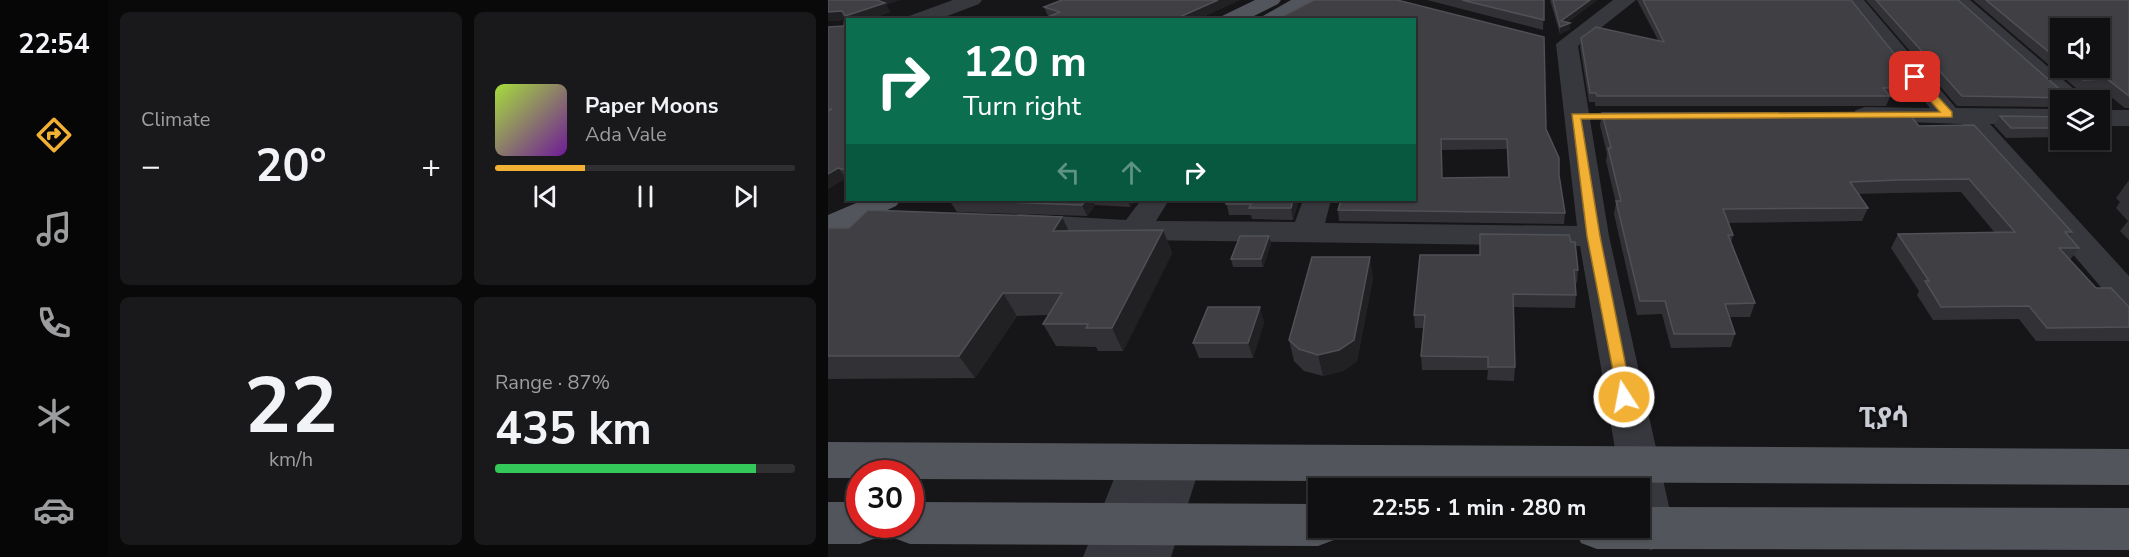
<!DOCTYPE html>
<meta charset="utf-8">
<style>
:root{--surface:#101012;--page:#19191b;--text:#f1f3f6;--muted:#9c9d9f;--line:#303032;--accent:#f2b134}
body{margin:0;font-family:"Nunito Sans","Noto Sans Ethiopic",sans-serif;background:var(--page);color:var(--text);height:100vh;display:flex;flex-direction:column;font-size:22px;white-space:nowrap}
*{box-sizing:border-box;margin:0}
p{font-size:20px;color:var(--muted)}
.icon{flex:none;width:33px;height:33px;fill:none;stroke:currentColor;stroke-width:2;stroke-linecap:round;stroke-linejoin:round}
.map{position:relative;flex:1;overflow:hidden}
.details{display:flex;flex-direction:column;gap:12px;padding:12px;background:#09090a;width:720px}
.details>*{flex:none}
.guide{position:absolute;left:18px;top:18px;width:570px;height:183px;border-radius:0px;box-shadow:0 2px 4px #0004,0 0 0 2px var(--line);background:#0b6e4f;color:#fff;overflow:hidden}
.controls{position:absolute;left:1222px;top:18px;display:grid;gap:12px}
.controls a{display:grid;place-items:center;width:60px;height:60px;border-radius:0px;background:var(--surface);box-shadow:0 2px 4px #0004,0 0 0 2px var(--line);font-size:30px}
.speed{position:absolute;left:18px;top:460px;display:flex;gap:12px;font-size:30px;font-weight:700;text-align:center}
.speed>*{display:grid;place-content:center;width:78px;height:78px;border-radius:50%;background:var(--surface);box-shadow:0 2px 4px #0004,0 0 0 2px var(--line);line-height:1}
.speed .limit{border:9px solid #d22;background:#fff;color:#111}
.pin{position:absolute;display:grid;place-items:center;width:51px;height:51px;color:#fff;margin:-26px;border-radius:12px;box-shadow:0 3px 9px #0006}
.me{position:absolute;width:66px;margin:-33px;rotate:349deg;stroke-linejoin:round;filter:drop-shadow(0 0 4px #0008)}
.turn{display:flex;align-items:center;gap:21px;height:126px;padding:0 18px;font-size:27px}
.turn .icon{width:78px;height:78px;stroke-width:2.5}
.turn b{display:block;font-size:42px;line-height:51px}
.lanes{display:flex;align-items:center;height:57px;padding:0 18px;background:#0003;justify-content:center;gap:30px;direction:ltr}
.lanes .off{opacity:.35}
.big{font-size:45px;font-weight:700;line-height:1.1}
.details .widget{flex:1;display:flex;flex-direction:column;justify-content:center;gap:9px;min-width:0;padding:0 21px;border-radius:9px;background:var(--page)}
.details .dial{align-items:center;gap:0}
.dial b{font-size:78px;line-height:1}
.song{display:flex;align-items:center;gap:18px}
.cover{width:72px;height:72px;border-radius:9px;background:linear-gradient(135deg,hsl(80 70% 55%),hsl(280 70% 35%))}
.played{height:6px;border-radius:3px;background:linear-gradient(90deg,var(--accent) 30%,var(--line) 30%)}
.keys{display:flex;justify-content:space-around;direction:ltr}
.heat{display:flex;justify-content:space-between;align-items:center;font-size:33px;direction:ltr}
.charge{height:9px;border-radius:4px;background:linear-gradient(90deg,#34c759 87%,var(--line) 0)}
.details .tiles{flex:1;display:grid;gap:12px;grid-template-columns:repeat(2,1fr)}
.trip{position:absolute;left:480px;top:478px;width:342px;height:60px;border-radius:0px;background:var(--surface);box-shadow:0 2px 4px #0004,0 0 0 2px var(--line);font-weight:700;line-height:60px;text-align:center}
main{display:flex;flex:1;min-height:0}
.tabs{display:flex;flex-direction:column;width:108px;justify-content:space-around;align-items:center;background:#060607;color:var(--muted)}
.tabs .icon{width:42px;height:42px}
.tabs .active{color:var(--accent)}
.tabs b{font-size:27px;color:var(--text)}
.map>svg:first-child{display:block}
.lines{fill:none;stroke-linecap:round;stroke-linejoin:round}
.minor{fill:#37383d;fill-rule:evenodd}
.major{fill:#53555c;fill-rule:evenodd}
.wall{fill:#323236;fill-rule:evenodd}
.shaded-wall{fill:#212124}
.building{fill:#3f3f44;stroke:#4f5156;stroke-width:1.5;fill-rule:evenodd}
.route{fill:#f2b134;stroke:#9d7322;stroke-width:1.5}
.labels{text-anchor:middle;stroke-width:6;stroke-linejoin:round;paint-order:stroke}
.near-district-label{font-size:28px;font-weight:bold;fill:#c9ccd4;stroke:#111113}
</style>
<main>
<nav class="tabs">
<b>22:54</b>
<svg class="icon active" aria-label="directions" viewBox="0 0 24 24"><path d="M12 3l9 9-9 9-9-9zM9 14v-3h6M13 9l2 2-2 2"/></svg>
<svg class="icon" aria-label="music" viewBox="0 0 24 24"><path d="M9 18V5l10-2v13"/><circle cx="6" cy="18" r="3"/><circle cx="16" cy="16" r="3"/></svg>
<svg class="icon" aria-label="phone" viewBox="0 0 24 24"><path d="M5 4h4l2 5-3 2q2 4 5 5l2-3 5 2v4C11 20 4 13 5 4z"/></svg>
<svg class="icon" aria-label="climate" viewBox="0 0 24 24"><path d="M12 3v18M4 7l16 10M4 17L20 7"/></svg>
<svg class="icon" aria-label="car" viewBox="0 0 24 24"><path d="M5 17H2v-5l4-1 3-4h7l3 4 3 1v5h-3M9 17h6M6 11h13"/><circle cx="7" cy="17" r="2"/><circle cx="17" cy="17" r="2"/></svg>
</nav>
<section class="details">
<div class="tiles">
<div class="widget"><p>Climate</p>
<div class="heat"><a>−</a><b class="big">20°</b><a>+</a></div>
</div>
<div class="widget">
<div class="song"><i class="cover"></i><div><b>Paper Moons</b><p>Ada Vale</p></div></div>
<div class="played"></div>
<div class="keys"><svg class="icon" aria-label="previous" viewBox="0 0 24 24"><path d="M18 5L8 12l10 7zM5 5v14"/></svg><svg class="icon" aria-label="pause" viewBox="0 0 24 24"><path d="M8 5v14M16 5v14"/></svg><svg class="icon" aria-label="next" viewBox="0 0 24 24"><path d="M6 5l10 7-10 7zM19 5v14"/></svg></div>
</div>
<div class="widget dial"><b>22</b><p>km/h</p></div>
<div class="widget"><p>Range · 87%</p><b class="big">435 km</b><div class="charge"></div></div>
</div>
</section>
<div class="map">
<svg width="1301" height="557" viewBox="0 0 1301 557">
<rect width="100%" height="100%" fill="#161618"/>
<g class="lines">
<!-- minor -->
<g class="minor">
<polygon points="125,0 154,0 151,4 109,20 78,20 81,16"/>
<polygon points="785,0 808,0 750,46 781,236 846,529 839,544 823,550 807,544 800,529 812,528 812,489 794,489 752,246 307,240 192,234 181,231 177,224 181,217 192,214 298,220 313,200 341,200 328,221 467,222 475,200 503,200 497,223 749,226 728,44"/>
<polygon points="1016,0 1036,0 1128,108 1233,109 1233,125 1162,124 1301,276 1301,310 1289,306 1134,124 1028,120 1024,115 1028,110 1037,107 1102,108"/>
<polygon points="1120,0 1142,0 1253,95 1256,100 1233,100 1233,103"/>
<rect x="1272" y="110" width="29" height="16"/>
<polygon points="352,445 367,450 373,463 343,557 255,557 297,451 312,446 327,451 332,461 337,450"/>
</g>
<!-- major -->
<g class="major">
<polygon points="427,0 453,0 450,4 418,20 391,20 394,16"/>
<polygon points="463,0 488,0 485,4 455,20 428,20"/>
<polygon points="35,200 73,200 68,206 0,237 0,215"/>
<polygon points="0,442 1301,449 1301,485 82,479 82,474 32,474 32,478 0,478"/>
<polygon points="0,502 32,502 32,525 54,525 48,538 32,544 0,544"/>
<polygon points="82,502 490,504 490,528 511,528 506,540 490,546 82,544 66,538 60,525 82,525"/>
<polygon points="812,507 1301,508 1301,550 769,549 753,543 746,528 812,528"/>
</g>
</g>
<!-- wall -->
<g class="wall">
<polygon points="412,0 368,20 213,20 221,16 220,16 216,7"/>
<polygon points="599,0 716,0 715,30"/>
<polygon points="722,0 769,0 740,22 742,29 732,34"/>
<polygon points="809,0 1023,0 1093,87 1089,96 1062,97 1058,106 767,106 767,102 761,102 752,47 753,38 830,40"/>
<polygon points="1038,0 1130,0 1244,100 1233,100 1233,107 1129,106"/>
<path d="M1145,0h156v108h-4l-24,-19h-24zM1233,28l39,40h-39z"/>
<polygon points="58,5 62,12 40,20 20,20 20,179 18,178 0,189 0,27 16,26 16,20 0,21"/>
<path d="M586,20l132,109 13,46 6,38 -1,11 -225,-3 -1,-11zM679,149l1,28 -66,1v-28z"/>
<polygon points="774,113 1091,126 1244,232 1241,237 1251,248 1242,260 1301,327 1301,341 1208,341 1191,319 1105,320 1089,295 1091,291 1063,248 1070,234 1167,233 1133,192 1063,193 1031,194 1040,208 1034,221 900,223 905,235 903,243 927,303 922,317 902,317 907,334 903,347 843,348 834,314 809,315 786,214 788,203 778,161 779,154 772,125"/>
<polygon points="1172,116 1233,117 1233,137 1178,138 1166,125"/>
<polygon points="1301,180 1301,240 1292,231 1300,221 1288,208 1292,202 1288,198"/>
<polygon points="121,200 307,200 302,207 267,205 259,216 129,212"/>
<polygon points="398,200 471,200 465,220 424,219 423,215 401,215"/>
<polygon points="234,217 240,231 335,230 344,253 295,351 270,351 268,347 228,346 215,324 220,315 189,316 147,378 0,379 0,228 21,228"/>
<polygon points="441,236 443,244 435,267 405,267 403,259"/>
<polygon points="743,242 750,270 749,283 747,283 748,295 747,308 686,307 687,367 686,381 659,380 660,370 594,370 593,356 596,328 587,328 586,315 652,255"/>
<polygon points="545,278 529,361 515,371 495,376 476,371 466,361 461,340"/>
<polygon points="436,322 425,358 371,358 365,343"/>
</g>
<!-- shaded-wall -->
<g class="shaded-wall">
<polygon points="47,0 73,0 58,5 62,12 40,20 20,20 0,21 0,12"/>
<polygon points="390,0 412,0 368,20 345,20"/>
<polygon points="762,0 769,0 733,27 733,21"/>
<polygon points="742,23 742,29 732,34 732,27"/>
<polygon points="10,168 18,178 0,189 0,174"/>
<polygon points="258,200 265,200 267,205 259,216 254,205"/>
<polygon points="299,200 307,200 302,207"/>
<polygon points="465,200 471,200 465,220 463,208"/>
<polygon points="234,217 245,240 225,231"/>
<polygon points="335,230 344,253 295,351 284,328"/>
<polygon points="441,236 443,244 435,267 433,259"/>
<polygon points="542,257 545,278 529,361 515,371 495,376 490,355"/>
<polygon points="175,293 189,316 147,378 131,356"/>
<polygon points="432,307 436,322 425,358 420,343"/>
</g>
<!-- building -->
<g class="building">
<polygon points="0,0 49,0 57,3 17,16 14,11 0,12"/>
<polygon points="234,0 390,0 345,20 213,20 232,12 216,7"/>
<path d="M486,0h83l147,37 2,92 13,29v17l6,38 -227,-3 3,-10h73v-180h-133l2,-4zM613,139h66l2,38 -67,1z"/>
<polygon points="634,0 716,0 716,20"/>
<polygon points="725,0 762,0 733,21 742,23 732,27"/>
<polygon points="815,0 1023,0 1093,87 1055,88 1062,96 769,96 768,93 762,93 753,38 768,27 836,42"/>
<polygon points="1048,0 1130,0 1244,100 1240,100 1240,98 1134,96"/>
<polygon points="1158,0 1301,0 1301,96 1279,79 1255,80 1240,68 1272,68 1272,28 1233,28 1233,62"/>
<polygon points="17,17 29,20 20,20 20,169 18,170 10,168 0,174 0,111 4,109 0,109 0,27 16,26"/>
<polygon points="774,113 1080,113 1091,126 1146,125 1244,232 1237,232 1251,248 1231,248 1268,288 1283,288 1301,307 1301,327 1219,328 1201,306 1113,307 1097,281 1101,281 1070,234 1187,232 1141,179 1070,180 1022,182 1040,208 895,209 905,235 900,235 927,303 897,304 907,334 846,334 837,301 812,301 788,201 793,201 780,148 783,148"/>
<polygon points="1172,116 1233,117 1233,128 1183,128"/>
<polygon points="121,200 258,200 254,205"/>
<polygon points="400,200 465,200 463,208 421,208 423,204 398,204"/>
<polygon points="40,210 234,217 225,231 335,230 284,328 258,328 260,324 215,324 234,293 175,293 131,356 0,356 0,228 21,228"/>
<polygon points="652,234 741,235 743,242 747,242 750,270 746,270 748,295 685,294 687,367 660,367 660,357 593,356 597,315 586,315 592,255 652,255"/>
<polygon points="412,236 441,236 433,259 403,259"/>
<polygon points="484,257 542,257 526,340 511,350 490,355 471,349 461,340"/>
<polygon points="380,307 432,307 420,343 365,343"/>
</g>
<!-- route -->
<polygon class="route" points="1083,75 1090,75 1124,112 1124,117 753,119 772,236 804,397 796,404 791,402 759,236 744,114 1112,112 1083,79"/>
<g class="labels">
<!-- near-district labels -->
<g class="near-district-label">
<text x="1056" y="427">ፒያሳ</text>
</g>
</g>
</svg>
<div class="controls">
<a><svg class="icon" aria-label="sound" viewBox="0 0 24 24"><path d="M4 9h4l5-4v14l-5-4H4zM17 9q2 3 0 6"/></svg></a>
<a><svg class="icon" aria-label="layers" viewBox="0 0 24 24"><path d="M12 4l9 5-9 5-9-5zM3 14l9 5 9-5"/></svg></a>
</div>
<div class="speed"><div class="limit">30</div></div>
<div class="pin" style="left:1087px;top:77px;background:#d93025"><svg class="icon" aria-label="arrive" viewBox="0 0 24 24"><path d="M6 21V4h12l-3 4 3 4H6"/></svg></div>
<svg class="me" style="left:796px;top:397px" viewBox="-20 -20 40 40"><circle r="17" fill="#f2b134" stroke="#fff" stroke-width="3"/><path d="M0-11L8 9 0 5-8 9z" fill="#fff"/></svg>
<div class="trip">22:55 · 1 min · 280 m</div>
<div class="guide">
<div class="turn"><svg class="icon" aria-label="right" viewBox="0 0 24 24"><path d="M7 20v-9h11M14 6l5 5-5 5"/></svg><div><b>120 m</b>Turn right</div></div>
<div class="lanes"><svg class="icon off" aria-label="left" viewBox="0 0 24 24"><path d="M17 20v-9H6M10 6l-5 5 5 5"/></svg><svg class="icon off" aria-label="ahead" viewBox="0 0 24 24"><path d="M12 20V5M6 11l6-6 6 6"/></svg><svg class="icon" aria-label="right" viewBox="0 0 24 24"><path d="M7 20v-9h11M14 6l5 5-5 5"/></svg></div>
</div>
</div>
</main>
